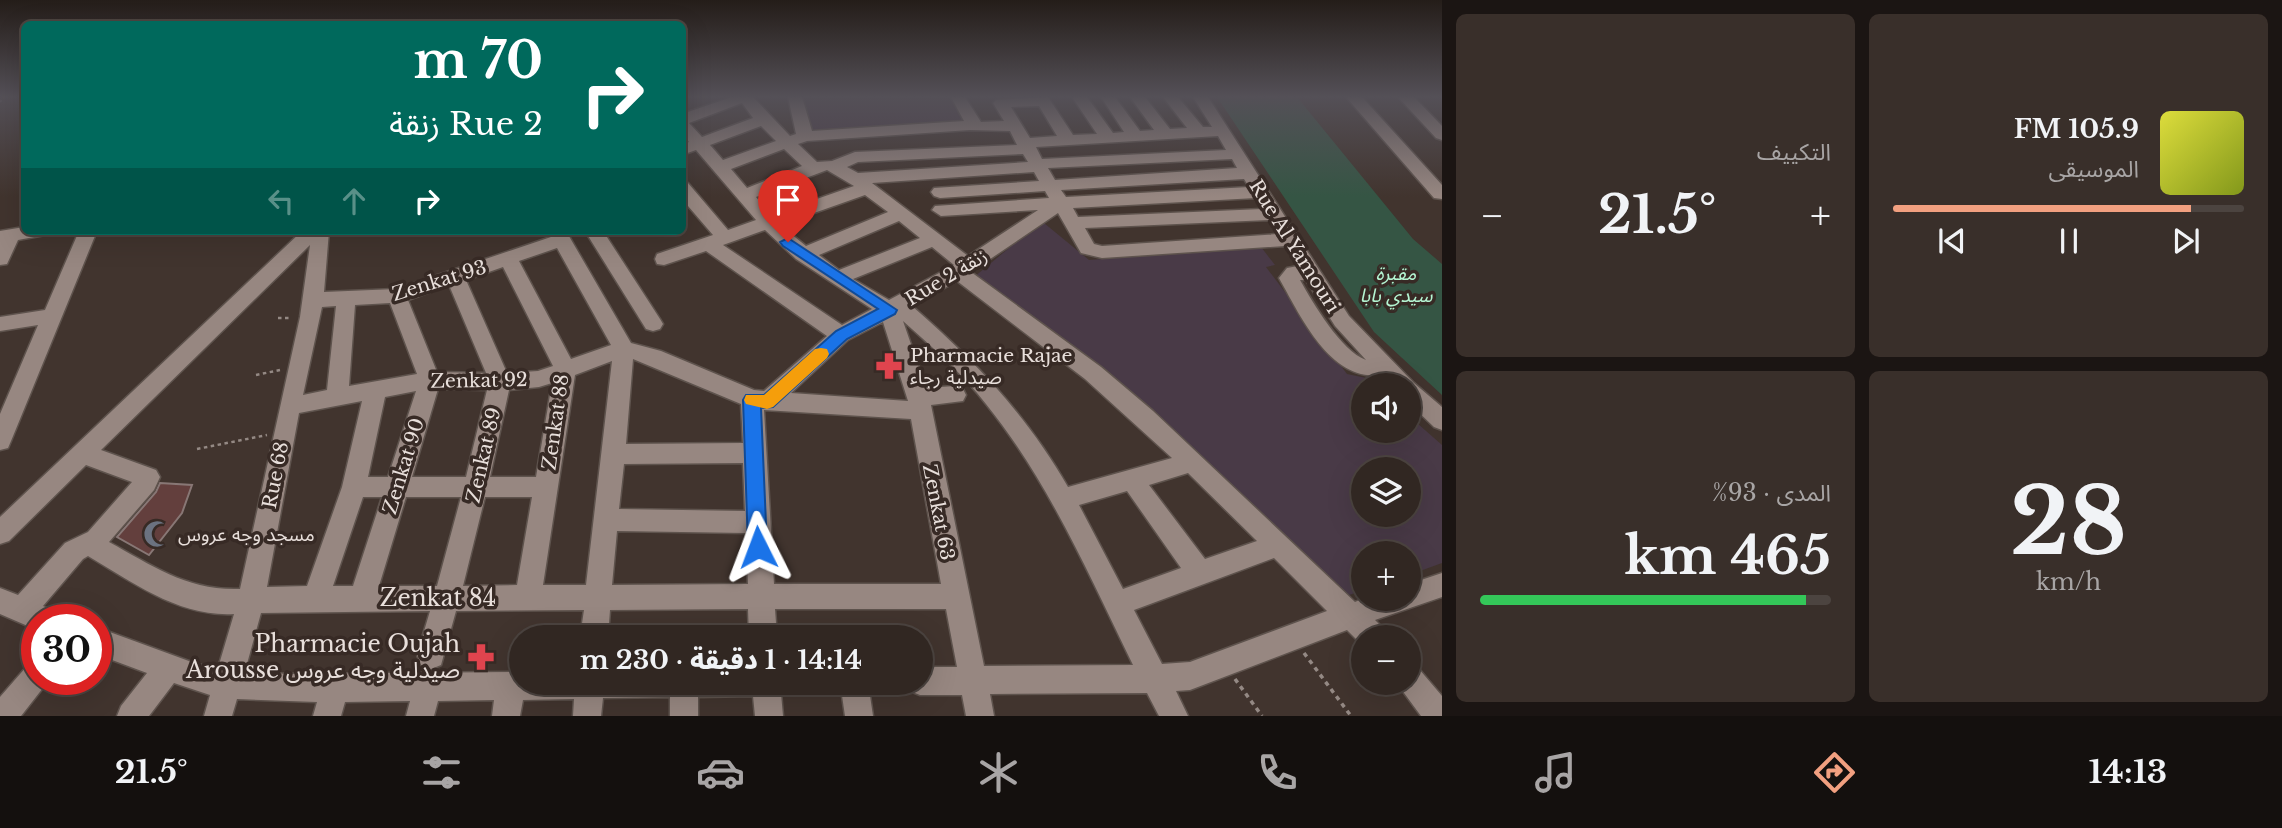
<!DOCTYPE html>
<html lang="ar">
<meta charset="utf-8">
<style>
:root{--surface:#312722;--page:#392f2a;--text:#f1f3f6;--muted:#a8a5a5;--line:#4c4440;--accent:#f2a080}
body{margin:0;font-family:"Libre Baskerville","Noto Sans Arabic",serif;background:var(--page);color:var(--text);direction:rtl;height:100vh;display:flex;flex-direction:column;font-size:26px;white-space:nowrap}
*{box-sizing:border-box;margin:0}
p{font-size:23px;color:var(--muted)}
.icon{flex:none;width:38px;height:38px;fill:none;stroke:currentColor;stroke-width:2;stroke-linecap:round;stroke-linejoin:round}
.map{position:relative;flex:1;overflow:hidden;direction:ltr}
.sheet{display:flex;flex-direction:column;gap:14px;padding:14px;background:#1b1513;width:840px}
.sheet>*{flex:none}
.guide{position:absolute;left:21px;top:21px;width:665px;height:214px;border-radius:10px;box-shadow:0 7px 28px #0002,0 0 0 2px var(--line);direction:rtl;background:#00695c;color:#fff;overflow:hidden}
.tools{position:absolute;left:1351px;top:373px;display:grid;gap:14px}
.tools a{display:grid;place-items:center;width:70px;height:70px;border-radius:50%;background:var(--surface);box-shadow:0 7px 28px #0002,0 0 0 2px var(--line);font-size:35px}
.speed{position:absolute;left:21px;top:604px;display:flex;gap:14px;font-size:35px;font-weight:700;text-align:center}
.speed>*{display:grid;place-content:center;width:91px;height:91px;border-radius:50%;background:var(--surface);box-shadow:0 7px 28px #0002,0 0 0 2px var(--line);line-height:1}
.speed .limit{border:10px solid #d22;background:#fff;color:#111}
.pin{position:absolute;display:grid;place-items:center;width:60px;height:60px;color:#fff;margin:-72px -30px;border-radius:50% 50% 50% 0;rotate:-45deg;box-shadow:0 0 7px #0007}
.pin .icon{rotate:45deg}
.me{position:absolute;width:77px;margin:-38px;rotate:357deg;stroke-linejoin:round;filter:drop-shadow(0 0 5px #0008)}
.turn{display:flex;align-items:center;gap:24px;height:147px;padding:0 28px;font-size:32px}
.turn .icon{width:91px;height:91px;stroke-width:2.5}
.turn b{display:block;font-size:49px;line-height:60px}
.lanes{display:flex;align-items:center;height:66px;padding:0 28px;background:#0003;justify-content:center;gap:35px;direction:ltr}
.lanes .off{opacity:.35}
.big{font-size:52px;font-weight:800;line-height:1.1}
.sheet .widget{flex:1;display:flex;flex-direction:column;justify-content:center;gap:10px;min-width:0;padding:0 24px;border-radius:10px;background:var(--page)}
.sheet .dial{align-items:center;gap:0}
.dial b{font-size:91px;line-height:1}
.song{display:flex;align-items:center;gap:21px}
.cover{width:84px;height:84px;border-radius:10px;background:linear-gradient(135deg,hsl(60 70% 55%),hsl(70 70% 35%))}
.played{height:7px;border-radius:4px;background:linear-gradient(90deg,var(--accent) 85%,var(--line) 85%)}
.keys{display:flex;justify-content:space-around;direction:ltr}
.heat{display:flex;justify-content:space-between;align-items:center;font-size:38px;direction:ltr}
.charge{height:10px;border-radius:5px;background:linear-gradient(90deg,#34c759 93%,var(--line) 0)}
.sheet .tiles{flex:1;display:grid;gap:14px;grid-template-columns:repeat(2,1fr)}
.trip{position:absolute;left:509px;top:625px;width:424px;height:70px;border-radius:35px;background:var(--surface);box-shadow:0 7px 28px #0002,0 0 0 2px var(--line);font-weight:800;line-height:70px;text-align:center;direction:rtl}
.menu{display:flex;height:112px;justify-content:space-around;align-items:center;background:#14100e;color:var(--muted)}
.menu .icon{width:49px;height:49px}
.menu .current{color:var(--accent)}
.menu b{font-size:32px;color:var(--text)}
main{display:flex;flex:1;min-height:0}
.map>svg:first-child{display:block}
.education{fill:#493a47;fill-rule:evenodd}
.green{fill:#355544}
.building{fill:#633f3d;stroke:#887775;stroke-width:2}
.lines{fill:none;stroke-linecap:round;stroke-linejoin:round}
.minor-casing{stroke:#5e534d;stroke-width:3}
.path-far2{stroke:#948984;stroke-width:2;stroke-dasharray:2.5 2.5;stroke-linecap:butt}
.path-far1{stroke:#948984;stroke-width:2.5;stroke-dasharray:3.5 3.5;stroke-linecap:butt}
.path{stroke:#948984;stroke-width:3.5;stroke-dasharray:4.5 4.5;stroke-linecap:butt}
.minor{fill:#978781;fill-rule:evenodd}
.route{fill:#1a73e8;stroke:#114b97;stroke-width:2}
.slow{fill:#f59e0b}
.labels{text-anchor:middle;stroke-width:7;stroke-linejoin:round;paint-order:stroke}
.street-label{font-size:19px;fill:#e8dfdb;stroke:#372a25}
.park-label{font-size:19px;font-style:italic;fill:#b4f5d2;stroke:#372a25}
.poi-label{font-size:19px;fill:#e8dfdb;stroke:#372a25;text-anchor:start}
.near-street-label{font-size:23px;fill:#e8dfdb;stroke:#372a25}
.near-poi-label{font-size:23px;fill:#e8dfdb;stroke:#372a25;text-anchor:end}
</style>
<main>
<section class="sheet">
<div class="tiles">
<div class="widget">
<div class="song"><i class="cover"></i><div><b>105.9 FM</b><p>الموسيقى</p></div></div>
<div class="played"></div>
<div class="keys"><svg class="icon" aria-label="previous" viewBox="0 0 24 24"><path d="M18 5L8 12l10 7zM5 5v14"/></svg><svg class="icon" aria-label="pause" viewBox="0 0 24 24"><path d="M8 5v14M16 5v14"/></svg><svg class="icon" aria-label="next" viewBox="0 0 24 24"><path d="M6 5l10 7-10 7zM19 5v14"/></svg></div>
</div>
<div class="widget"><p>التكييف</p>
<div class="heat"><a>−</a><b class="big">21.5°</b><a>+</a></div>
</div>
<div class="widget dial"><b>28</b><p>km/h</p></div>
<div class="widget"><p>المدى · 93%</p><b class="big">465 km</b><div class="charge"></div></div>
</div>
</section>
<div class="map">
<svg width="1442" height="716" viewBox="0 0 1442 716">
<rect width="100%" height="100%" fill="#41342e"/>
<!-- education -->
<g class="education">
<polygon points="800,97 956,97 969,122 808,130"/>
<path d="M1044,223l45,37 172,-13 14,18 -9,2 81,107 29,6 4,5h-17v45h46v-14l33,29v118l-33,12v-22h-46v37l-22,8 -368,-320 61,-51zM1363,469h46v45h-46z"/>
</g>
<!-- green -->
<polygon class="green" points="1217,97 1297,97 1413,239 1442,264 1442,395 1374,332"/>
<!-- building -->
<polygon class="building" points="160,483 192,485 182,513 149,555 117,537 156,492"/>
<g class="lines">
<defs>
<g id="minor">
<path d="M732,97h21l37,39 6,-2 -8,-37h14l10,34 152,-10 -13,-24h14l16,25 23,-1 -11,-18 3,-3 52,-3 25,38 24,-1 -25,-37h15l26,36 11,-1 -23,-35h14l25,34 14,-1 -24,-33h15l25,32 17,-1 -24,-31h15l25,30h9l-19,-30h15l141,219 65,67 28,24v23l-8,-3 -25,-24v-18h-18l-10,-10c-51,7 -81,-60 -102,-97l8,-10 11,-2 -13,-20 -183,12 -21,-5 -23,-40 -87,59 130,95 52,44 202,191 9,-4h45v-14l33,-11v24l-67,23 8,8 4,9h-24v9l-16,-16 -157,60 -14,1 12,25h-29l-12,-23 -157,1 4,22h-28l-4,-21h-42l-10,-4 -3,-9h13v-15h37l-11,-58h-171l2,28h-28l-1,-28 -138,1 -2,27h-28l4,-27 -128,1 -15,54 -10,4 -10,-4 -4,-10 13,-44 -169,2 -16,58 42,3 235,-2v10h258l3,34h-28l-2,-20 -55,1v19h-28v-19l-67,1 -2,18h-28l1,-17 -51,1 -3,16h-28l2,-16 -56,1 -4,15h-28l4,-15 -65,1 -4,14h-28l4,-14 -80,-3 -5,17h-28l6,-21 -36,-12 -25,33h-32l4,-10 26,-33 -51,-19v-27l101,37 21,4 16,-54c-55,3 -100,-31 -146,-58l-5,3 -40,47 11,5 4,9h-21v10l-37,-16v-26l18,7 47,-52 23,-11 44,-50 -46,-17 -77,76 -9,3v-27l302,-286h27l-5,61 72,-3 155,-52 -3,-6h18l65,112 30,8 93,39 10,1 63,-55 -121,-85 -42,14 -7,-1 -2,-5 2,-5 56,-19 -31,-36v-17l6,1 40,47 28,-10 -60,-70 -14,5v-11l7,-2 -7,-8v-20zM742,103l11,15 -51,19 -13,-14zM1039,106l18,30 -27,2 -19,-31zM761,126l15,15 -53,19 -13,-15zM970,130l40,1 7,14 -162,7 -23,9 -15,1 -19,-18 9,-3zM1218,136l8,14 -184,9 -6,-12zM784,149l18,17 -55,22 -16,-19zM1023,154l5,8 -170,11 -11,-6 11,-5zM1232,159l5,9 -182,12 -7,-12zM827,170l27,16 -83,29 -15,-18zM1034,172l5,9 -105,7 -3,4 3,4 6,2 105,-7 4,7 -114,8 -3,4 9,6 97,-6 -70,46 -96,-73zM1244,179l5,8 -183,10 -5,-7zM865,195l23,17 -82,34 -26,-21zM1256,198l6,11 -184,8 -5,-9zM1269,220l9,14 -176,12 -8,-2 -9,-16zM899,221l21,17 -81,32 -20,-15zM765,230l31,29 76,50 -30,16 -119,-80zM310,245l-10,72 -60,272c-52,2 -87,-23 -131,-47l45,-52 6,-13 -4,-7 -55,-20zM932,247l22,18 -65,35 -36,-21zM557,248l54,97 -40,14 -52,-98zM503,267l50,99 -15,5 -31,2 -41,-93zM1300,280h6l29,46 31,34c-25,-9 -53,-57 -66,-80zM957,281l128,98 87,79 -104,29c-42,-73 -93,-126 -156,-181zM449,285l37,88 -49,-1 -29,-72zM390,303l27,71 -68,12 6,-81zM336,306l-9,84 -24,5 19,-88zM903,321c29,26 59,52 83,83 63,78 103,171 147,261l-149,1 -53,-261 32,-4 3,-6 -3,-6 -8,-3 -29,2zM883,322l25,79 -117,-8 57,-53zM633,359l108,45 2,39 -117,1zM612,361l-26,224h-43l32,-210zM552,383l-16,94h-46l19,-87 30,-3zM438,389l49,1 -21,87h-54zM416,391l-28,86h-20l17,-80zM362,401l-20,86 -35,99 -40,1 32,-174zM764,410l147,9 30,165h-167zM743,463l2,48 -126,-2 5,-45zM1188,473l69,68 -52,18 -56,-74zM1127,491l54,77 -58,21 -44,-84zM363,497h19l-29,89h-20zM406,497h55l-24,89h-58zM485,497h47l-15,88 -54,1zM617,531l129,2 2,51 -136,1zM1274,558l53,53 -137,51 -28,2 -28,-54z"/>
<polygon points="1346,97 1362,97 1442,185 1442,199 1434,198"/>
<polygon points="1398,97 1414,97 1442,126 1442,140 1436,138"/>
<polygon points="24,227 24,231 48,231 45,235 18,240 7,264 0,265 0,231"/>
<polygon points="79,231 97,231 11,441 8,448 0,450 0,414 38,325 0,331 0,317 45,310"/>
<polygon points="585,231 603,231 660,319 663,324 660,329 653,331 646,329"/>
<polygon points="37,662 37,679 50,679 21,716 0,716 0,697 27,666"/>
<polygon points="1409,665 1419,669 1442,696 1442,716 1421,716 1396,682 1409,682"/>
<polygon points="840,682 868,682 873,716 845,716"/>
</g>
</defs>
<!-- minor casing -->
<use href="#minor" class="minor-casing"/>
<!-- path-far2 -->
<polyline class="path-far2" points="0,102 4,97"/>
<!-- path-far1 -->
<g class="path-far1">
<polyline points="278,318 292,318"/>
<polyline points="256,375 280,370"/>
<polyline points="197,449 267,435"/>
</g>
<!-- path -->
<g class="path">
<polyline points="1304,653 1351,716"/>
<polyline points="1235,679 1262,716"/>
</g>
<!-- minor -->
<use href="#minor" class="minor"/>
</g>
<!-- sky -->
<linearGradient id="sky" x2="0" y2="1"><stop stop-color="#241d19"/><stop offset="0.49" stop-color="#545057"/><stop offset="1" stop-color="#545057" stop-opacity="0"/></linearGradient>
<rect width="1442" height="197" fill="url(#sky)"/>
<!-- route -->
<polygon class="route" points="788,238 897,310 895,314 847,339 773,407 761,408 767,547 764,553 758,556 751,553 748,547 743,400 746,395 764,395 836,331 878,309 783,246 780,242"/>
<!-- slow -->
<polygon class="slow" points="821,348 827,349 829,354 827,358 773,407 767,409 746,404 744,400 746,395 764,395 815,349"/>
<!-- icons -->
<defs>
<symbol id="pharmacy-bare" viewBox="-9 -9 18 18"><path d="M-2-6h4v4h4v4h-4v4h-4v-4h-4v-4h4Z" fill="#e0444e" stroke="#372a25" stroke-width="2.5" paint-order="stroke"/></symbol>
<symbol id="mosque-bare" viewBox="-9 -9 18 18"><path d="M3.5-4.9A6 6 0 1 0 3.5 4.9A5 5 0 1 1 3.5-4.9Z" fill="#6b7280" stroke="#372a25" stroke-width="2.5" paint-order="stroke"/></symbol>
</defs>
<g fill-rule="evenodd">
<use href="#pharmacy-bare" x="870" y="347" width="38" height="38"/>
<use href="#mosque-bare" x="138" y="515" width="38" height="38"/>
<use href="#pharmacy-bare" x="462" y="638" width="38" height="38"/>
</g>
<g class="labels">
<!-- street labels -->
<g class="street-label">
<text transform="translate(1295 246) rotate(58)" y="7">Rue Al Yamouri</text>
<text transform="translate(946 277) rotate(-31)" y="7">Rue 2 زنقة</text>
<text transform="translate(439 280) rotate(-17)" y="7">Zenkat 93</text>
<text transform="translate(479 380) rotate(-1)" y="7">Zenkat 92</text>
<text transform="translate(555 422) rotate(-82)" y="7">Zenkat 88</text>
<text transform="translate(483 455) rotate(-77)" y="7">Zenkat 89</text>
<text transform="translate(403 466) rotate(-73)" y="7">Zenkat 90</text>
<text transform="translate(275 475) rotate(-79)" y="7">Rue 68</text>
<text transform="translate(939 512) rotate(79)" y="7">Zenkat 63</text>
</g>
<!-- park labels -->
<g class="park-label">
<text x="1396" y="280">مقبرة<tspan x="1396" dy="22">سيدي بابا</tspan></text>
</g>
<!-- poi labels -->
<g class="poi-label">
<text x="910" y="362">Pharmacie Rajae<tspan x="910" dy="22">صيدلية رجاء</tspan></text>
<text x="178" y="541">مسجد وجه عروس</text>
</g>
<!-- near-street labels -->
<g class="near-street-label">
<text x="438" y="606">Zenkat 84</text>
</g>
<!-- near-poi labels -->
<g class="near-poi-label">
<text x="460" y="652">Pharmacie Oujah<tspan x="460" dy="26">Arousse صيدلية وجه عروس</tspan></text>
</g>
</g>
</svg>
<div class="tools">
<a><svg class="icon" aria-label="sound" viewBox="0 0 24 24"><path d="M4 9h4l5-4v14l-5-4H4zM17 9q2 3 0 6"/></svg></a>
<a><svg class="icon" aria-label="layers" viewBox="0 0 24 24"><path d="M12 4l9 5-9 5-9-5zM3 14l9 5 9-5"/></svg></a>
<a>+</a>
<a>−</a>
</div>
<div class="speed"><div class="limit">30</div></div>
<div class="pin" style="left:788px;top:242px;background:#d93025"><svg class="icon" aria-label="arrive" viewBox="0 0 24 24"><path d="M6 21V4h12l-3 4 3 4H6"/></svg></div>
<svg class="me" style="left:758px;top:547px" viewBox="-20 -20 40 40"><path d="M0-17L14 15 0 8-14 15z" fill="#1a73e8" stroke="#fff" stroke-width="4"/></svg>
<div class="trip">14:14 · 1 دقيقة · 230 m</div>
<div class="guide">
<div class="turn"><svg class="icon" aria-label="right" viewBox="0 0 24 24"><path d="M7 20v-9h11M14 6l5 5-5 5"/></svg><div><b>70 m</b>Rue 2 زنقة</div></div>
<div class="lanes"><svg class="icon off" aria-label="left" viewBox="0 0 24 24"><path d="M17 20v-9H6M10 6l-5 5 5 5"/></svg><svg class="icon off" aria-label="ahead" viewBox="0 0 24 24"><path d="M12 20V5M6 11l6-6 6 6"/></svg><svg class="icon" aria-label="right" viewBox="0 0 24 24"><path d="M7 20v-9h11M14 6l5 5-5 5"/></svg></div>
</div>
</div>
</main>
<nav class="menu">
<b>14:13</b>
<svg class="icon current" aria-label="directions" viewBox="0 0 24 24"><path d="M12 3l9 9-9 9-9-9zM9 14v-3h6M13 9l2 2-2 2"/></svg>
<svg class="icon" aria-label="music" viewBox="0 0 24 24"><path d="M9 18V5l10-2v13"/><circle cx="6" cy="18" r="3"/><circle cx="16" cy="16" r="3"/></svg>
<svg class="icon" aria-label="phone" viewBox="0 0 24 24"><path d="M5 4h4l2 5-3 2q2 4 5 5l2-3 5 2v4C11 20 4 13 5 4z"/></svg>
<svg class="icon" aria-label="climate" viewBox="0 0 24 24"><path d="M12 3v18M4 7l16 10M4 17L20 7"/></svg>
<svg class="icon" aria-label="car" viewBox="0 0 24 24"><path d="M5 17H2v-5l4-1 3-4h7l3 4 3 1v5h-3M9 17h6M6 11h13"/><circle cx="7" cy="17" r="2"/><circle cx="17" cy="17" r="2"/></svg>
<svg class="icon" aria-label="filters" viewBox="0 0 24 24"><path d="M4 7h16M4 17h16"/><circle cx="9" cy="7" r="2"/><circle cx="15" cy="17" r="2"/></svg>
<b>21.5°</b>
</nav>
